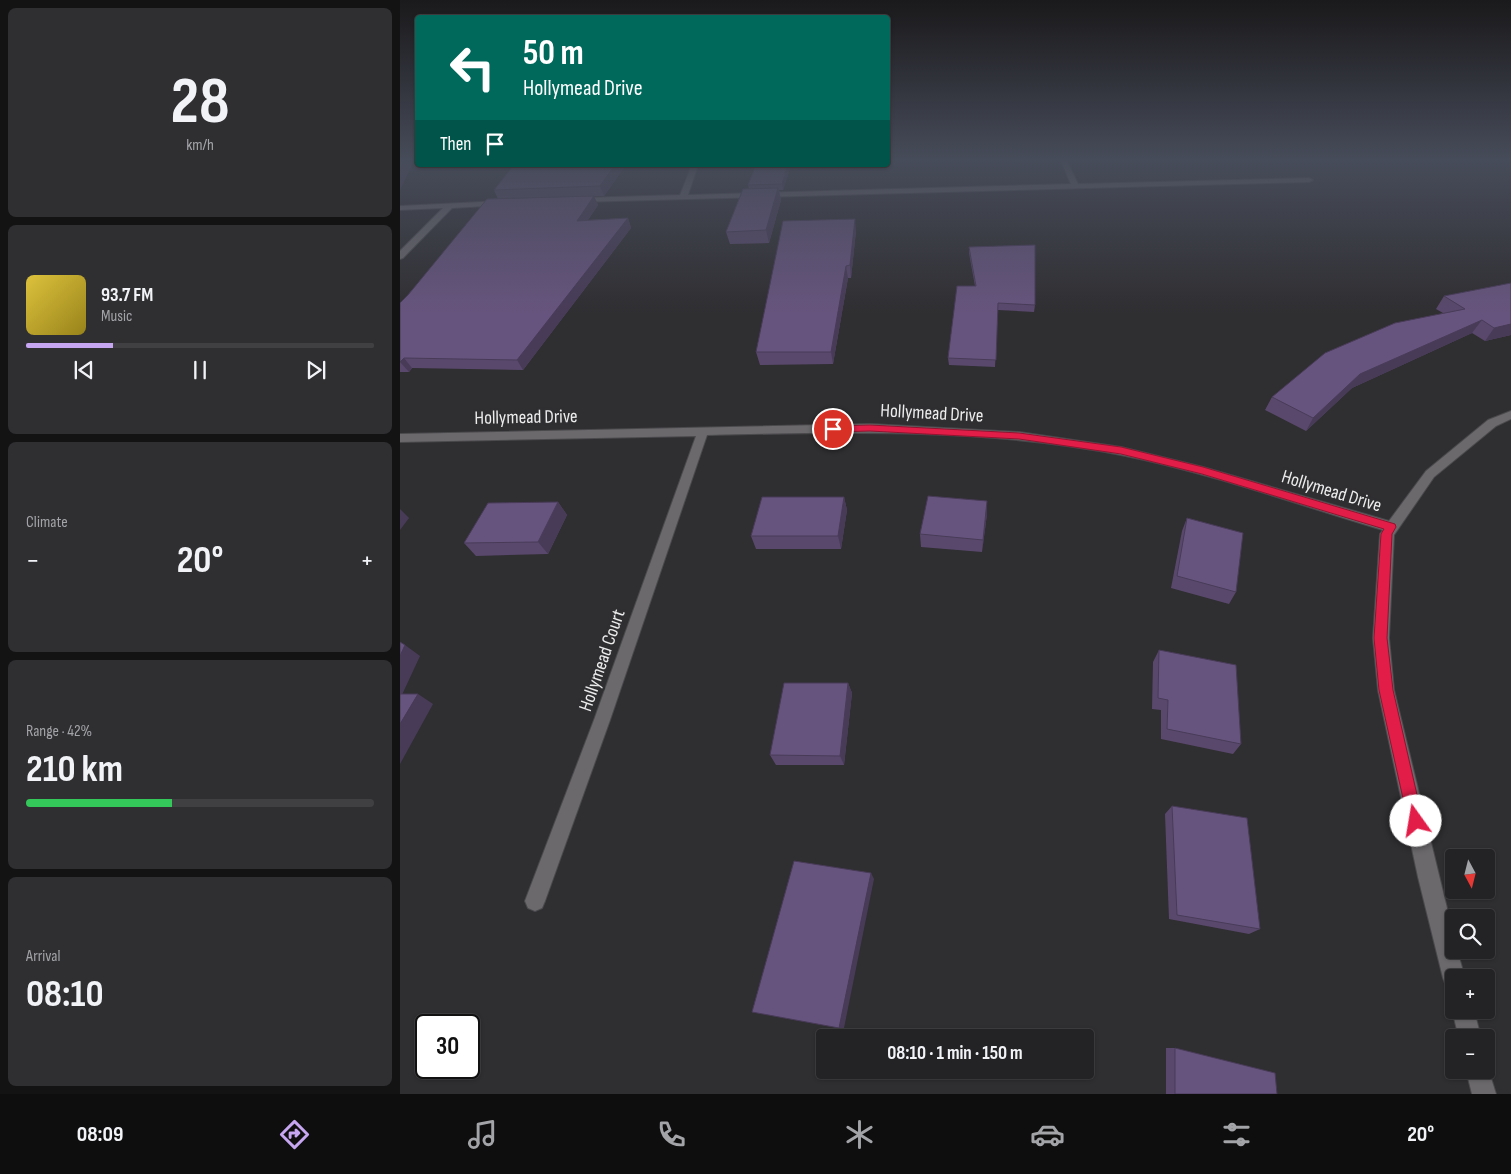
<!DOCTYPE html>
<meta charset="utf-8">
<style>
:root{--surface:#232225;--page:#2f2f32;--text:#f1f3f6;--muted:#a3a4a7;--line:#403f42;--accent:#c6a6f0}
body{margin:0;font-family:"Sofia Sans Condensed",sans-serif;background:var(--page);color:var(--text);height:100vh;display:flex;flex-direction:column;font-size:19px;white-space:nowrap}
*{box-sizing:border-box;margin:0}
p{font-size:16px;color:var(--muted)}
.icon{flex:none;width:28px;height:28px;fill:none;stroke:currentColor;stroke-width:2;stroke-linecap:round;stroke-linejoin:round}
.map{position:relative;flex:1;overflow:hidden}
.side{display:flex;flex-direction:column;gap:8px;padding:8px;background:#131314;width:400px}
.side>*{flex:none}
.guide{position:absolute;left:15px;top:15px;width:475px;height:152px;border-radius:5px;box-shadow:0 1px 4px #0004,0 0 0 1px var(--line);background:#00695c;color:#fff;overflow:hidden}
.needle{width:32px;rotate:173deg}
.controls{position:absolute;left:1045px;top:849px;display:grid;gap:10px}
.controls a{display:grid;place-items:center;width:50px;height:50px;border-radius:5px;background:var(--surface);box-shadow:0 1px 4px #0004,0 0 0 1px var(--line);font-size:25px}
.speed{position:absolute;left:15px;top:1014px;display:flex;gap:10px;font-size:25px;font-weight:700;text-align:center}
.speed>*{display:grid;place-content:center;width:65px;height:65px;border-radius:50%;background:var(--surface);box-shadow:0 1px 4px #0004,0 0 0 1px var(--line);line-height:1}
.speed .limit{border:2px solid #111;border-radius:8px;background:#fff;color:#111}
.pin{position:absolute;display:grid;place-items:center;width:42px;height:42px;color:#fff;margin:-21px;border:2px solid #fff;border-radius:50%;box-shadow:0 1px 5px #0007}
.me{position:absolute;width:55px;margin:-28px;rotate:347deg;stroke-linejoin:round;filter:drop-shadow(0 0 4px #0008)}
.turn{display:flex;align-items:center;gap:18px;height:105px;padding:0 25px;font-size:22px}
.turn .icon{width:65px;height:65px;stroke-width:2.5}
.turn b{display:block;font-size:35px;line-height:42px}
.then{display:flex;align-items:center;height:48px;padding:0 25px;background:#0003;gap:10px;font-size:19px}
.big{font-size:38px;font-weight:700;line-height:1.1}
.side .card{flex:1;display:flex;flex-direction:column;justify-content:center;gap:8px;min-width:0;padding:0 18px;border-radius:8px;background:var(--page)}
.side .dial{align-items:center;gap:0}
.dial b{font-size:65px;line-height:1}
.song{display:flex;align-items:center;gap:15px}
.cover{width:60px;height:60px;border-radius:8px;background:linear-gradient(135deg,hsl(50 70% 55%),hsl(50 70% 35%))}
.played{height:5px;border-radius:2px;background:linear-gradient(90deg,var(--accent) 25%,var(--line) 25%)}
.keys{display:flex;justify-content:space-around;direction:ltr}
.heat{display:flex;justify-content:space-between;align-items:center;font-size:28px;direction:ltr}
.charge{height:8px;border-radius:4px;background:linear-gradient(90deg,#34c759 42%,var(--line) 0)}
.trip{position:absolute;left:416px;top:1029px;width:278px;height:50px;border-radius:5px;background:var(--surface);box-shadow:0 1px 4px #0004,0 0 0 1px var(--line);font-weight:700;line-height:50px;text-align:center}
.tabs{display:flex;height:80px;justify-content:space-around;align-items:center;background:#0e0e0f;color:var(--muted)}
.tabs .icon{width:35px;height:35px}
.tabs .selected{color:var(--accent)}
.tabs b{font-size:22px;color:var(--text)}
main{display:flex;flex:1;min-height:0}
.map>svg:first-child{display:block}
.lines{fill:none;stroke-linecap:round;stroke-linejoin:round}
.minor-casing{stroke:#4a494c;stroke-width:2}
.minor{fill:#6b696c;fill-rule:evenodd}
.wall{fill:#59486c}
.shaded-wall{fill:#483b58}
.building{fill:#67547e;stroke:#483b58}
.route{fill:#e11d48;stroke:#92132f}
.labels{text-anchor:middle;stroke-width:5;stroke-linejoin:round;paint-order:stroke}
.street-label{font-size:19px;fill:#ececed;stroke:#2f2e31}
</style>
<main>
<section class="side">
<div class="card dial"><b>28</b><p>km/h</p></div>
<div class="card">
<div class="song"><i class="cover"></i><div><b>93.7 FM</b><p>Music</p></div></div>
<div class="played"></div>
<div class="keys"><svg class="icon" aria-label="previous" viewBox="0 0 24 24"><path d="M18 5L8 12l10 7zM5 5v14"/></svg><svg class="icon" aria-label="pause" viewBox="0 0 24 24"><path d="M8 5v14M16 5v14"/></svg><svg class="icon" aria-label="next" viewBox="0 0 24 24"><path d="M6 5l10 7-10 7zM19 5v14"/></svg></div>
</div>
<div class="card"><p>Climate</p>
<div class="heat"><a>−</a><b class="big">20°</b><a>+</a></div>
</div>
<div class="card"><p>Range · 42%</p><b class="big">210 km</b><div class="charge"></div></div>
<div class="card"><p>Arrival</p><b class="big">08:10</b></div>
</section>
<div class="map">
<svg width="1111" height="1094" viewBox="0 0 1111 1094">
<rect width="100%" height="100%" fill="#2f2e31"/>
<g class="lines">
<defs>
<g id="minor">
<polygon points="661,161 667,161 678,184 909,178 913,180 909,182 178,202 174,200 178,198 280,195 292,165 298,165 288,195 671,184"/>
<polygon points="101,201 104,201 104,205 52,208 3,258 0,259 0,251 43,208 0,210 0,206"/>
<path d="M1111,411v8l-15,7 -62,51 -40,58 -5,103 5,52 60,247v13h3l8,28h-11v11l-8,-3 -3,-8 -25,-101 -40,-187 -5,-52 7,-104 3,-4c-87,-26 -173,-57 -262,-75 -136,-27 -276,-23 -414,-20l-97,285 -65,181 -3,7 -7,3 -7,-3 -3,-7 69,-181 102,-284 -296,6v-8l470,-10 149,8 102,15 82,20 186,54 37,-50 62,-51z"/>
<polygon points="1054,1006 1054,1010 1074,1010 1081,1038 1059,1038 1052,1010"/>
<polygon points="1086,1062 1096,1094 1072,1094 1066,1070 1086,1070"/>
</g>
</defs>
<!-- minor casing -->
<use href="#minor" class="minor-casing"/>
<!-- minor -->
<use href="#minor" class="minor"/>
</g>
<!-- wall -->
<g class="wall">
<polygon points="226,165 204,196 194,196 198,205 188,220 228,218 231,228 123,370 12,368 9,372 0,372 0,303 98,199 94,190"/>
<polygon points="356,165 391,165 383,190 379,190 381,200 369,243 330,244 326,232 349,189 348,185"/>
<polygon points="456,231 451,278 448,278 433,364 360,365 356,352"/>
<polygon points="569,247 635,305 634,312 598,310 595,367 549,365 548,358 575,286 569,253"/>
<polygon points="1044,296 1111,335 1085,341 1072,333 952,388 906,431 865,410 872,397 1043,313 1036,309"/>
<polygon points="444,497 447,510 441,549 356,549 351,536"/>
<polygon points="158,502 167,515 148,554 76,556 64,543"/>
<polygon points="587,514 582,552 521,547 520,534"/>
<polygon points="787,518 836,592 829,604 771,588 782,531"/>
<polygon points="759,650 841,744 833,754 761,739 761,710 752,709 753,662"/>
<polygon points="448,683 452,693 444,765 376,765 370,755"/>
<polygon points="772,806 860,929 849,934 769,919 765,814"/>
<polygon points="766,1048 775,1048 877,1094 766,1094"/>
</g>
<!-- shaded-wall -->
<g class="shaded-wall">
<polygon points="4,161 12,161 13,163 0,190 0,169"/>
<polygon points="215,165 226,165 204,196 200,186"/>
<polygon points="388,165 391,165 383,190 382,184"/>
<polygon points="378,188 381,200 369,243 366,230"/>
<polygon points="194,196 198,205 181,230 177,221"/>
<polygon points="228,218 231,228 123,370 117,360"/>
<polygon points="455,219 456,231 451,278 450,265"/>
<polygon points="446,266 448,278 433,364 431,352"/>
<polygon points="1082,320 1072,333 952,388 906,431 913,418 960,374"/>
<polygon points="1111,324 1111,335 1085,341 1094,328"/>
<polygon points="4,358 12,368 9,372 0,362"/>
<polygon points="444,497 447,510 441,549 438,536"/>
<polygon points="587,501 587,514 582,552 583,540"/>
<polygon points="158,502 167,515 148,554 138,542"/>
<polygon points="0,509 9,518 0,530"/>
<polygon points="5,645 20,656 0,699 0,656"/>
<polygon points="448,683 452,693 444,765 440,756"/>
<polygon points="18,694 33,704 0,764 0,724"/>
<polygon points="471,873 474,879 444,1028 439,1028"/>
</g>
<!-- building -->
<g class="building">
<polygon points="0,161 4,161 0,169"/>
<polygon points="114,165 215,165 200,186 94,190"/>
<polygon points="356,165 388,165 382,184 348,185"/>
<polygon points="378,188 366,230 326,232 343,189"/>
<polygon points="194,196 177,221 228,218 117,360 4,358 0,362 0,303 8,295 87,199"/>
<polygon points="455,219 450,265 446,266 431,352 356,352 383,221"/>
<polygon points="635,245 635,305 598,303 596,360 548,358 557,286 576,286 569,247"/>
<polygon points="1111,283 1111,324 1094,328 1082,320 960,374 913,418 872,397 925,353 995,323 1065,309 1044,296"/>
<polygon points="528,496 587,501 583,540 520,534"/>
<polygon points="362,497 444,497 438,536 351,536"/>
<polygon points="158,502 138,542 64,543 88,503"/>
<polygon points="787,518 843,533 836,592 777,576"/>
<polygon points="0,642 5,645 0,656"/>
<polygon points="759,650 836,665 841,744 767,729 768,700 758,698"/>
<polygon points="384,683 448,683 440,756 370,755"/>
<polygon points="0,694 18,694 0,724"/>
<polygon points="772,806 847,818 860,929 777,915"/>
<polygon points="394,861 471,873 439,1028 352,1012"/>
<polygon points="775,1048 875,1073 877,1094 775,1094"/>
</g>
<!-- sky -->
<linearGradient id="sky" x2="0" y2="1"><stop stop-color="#1a191b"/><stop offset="0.51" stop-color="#474c5a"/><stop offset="1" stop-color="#474c5a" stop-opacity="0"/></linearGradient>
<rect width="1111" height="314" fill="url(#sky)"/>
<!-- route -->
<polygon class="route" points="470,425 619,433 721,447 803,467 995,524 996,527 992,534 987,638 993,690 1023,821 1021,826 1016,829 1010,826 1008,821 979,690 974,638 981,534 984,529 802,474 721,454 619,439 470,431 433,432 428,429 433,426"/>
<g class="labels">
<!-- street labels -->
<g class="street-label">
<text transform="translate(532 412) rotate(3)" y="7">Hollymead Drive</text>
<text transform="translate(126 416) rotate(-1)" y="7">Hollymead Drive</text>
<text transform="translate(932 490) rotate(17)" y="7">Hollymead Drive</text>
<text transform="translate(201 660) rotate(-71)" y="7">Hollymead Court</text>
</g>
</g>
</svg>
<div class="controls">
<a><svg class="needle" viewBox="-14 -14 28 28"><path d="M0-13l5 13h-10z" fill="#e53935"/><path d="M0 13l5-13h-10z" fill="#a3a4a7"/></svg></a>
<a><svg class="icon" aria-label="search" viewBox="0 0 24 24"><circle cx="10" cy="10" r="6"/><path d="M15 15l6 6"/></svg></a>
<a>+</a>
<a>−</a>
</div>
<div class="speed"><div class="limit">30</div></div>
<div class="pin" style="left:433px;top:429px;background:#d93025"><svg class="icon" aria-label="arrive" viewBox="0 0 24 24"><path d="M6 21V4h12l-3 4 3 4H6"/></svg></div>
<svg class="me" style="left:1016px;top:821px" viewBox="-20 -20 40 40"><circle r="19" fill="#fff"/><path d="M0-13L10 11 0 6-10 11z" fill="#e11d48"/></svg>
<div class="trip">08:10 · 1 min · 150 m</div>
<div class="guide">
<div class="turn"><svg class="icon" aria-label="left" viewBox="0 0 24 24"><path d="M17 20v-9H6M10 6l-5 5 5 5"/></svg><div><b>50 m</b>Hollymead Drive</div></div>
<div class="then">Then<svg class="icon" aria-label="arrive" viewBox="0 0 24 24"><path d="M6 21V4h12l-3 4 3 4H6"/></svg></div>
</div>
</div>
</main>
<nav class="tabs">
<b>08:09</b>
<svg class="icon selected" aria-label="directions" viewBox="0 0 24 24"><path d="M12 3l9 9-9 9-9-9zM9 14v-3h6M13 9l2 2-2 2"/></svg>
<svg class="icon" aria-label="music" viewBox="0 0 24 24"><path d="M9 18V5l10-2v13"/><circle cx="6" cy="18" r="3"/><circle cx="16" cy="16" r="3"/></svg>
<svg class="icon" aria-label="phone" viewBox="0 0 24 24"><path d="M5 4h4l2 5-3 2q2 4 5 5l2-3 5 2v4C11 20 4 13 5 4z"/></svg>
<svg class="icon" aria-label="climate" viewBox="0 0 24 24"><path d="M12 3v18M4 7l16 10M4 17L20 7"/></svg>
<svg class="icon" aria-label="car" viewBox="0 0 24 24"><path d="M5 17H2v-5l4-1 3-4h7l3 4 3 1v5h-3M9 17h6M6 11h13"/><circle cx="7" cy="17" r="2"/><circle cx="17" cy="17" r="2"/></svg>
<svg class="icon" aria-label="filters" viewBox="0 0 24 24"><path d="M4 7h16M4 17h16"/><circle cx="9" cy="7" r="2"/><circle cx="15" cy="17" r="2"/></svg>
<b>20°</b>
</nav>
